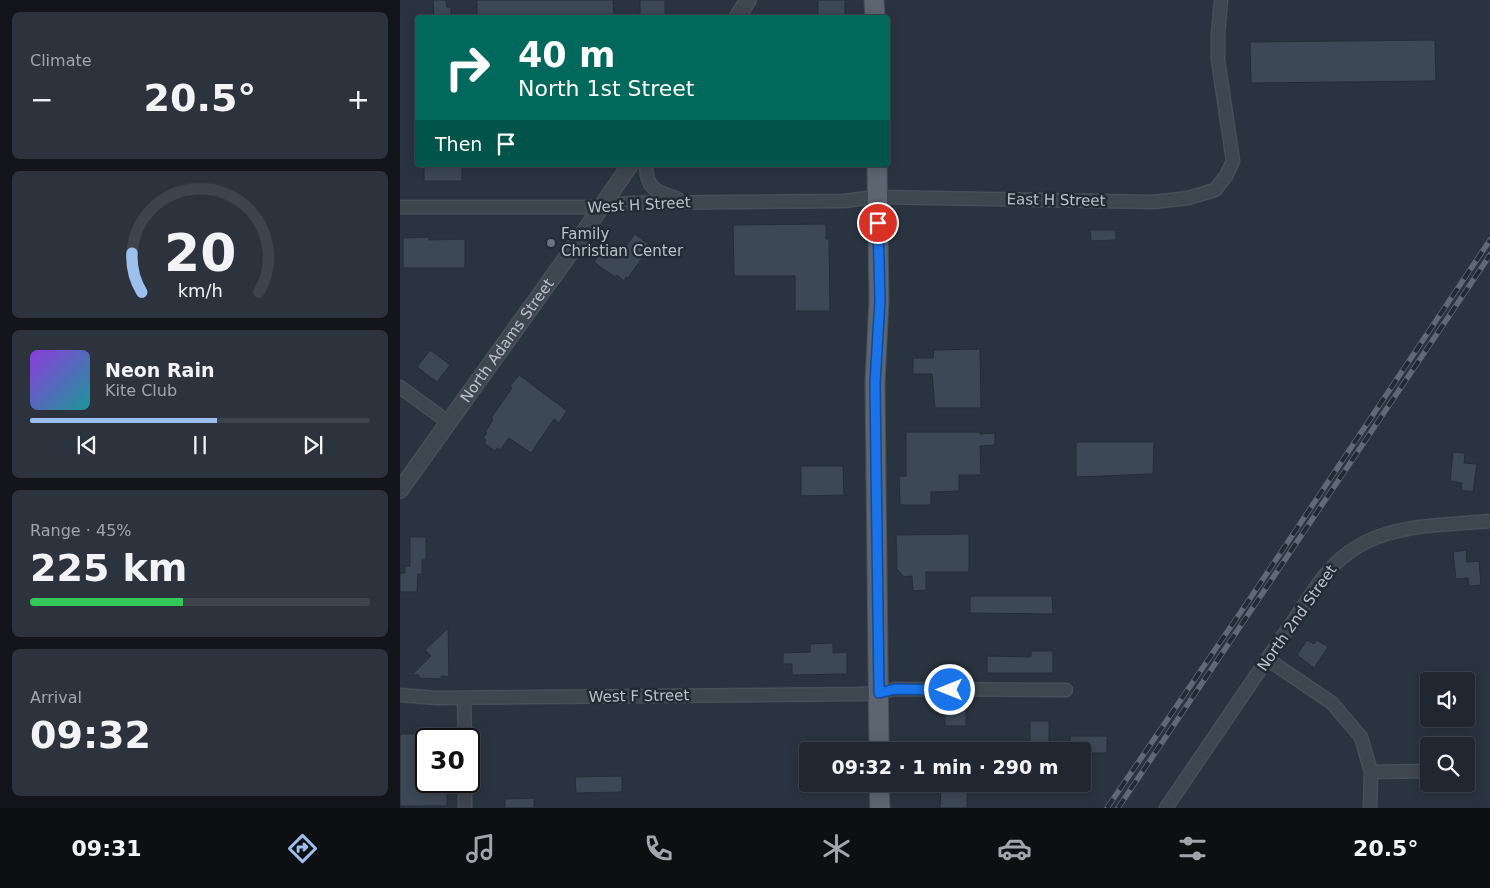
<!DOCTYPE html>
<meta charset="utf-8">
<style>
:root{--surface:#202730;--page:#2d333c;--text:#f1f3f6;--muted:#a2a5ab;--line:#3d444c;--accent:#9cbfee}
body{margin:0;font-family:"DejaVu Sans",sans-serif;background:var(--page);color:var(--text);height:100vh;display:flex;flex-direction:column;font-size:19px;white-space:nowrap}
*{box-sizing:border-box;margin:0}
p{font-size:16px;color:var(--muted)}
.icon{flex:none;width:28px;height:28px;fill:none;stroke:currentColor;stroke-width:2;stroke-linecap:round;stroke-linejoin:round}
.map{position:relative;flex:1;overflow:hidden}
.sheet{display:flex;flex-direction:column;gap:12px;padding:12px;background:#12151a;width:400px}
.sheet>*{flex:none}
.guide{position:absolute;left:15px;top:15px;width:475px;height:152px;border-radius:5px;box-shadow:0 2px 12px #0003,0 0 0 1px var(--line);background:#00695c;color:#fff;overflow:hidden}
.tools{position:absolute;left:1020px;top:672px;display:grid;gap:10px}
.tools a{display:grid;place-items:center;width:55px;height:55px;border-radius:5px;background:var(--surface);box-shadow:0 2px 12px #0003,0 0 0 1px var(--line);font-size:25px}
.speed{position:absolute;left:15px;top:728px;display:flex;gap:10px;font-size:25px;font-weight:700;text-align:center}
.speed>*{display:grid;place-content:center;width:65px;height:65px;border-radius:50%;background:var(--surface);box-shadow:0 2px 12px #0003,0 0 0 1px var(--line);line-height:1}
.speed .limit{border:2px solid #111;border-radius:8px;background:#fff;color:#111}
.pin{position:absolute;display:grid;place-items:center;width:42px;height:42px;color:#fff;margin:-21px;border:2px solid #fff;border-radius:50%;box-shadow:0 1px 5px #0007}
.me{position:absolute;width:55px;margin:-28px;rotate:270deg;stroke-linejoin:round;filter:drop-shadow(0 0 4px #0008)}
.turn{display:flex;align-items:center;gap:18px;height:105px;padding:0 20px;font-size:22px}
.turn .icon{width:65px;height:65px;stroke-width:2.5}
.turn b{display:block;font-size:35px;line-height:42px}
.then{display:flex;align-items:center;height:48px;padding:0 20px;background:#0003;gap:10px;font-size:19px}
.big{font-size:38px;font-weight:700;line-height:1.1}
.sheet .widget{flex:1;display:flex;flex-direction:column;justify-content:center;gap:8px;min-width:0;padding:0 18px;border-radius:8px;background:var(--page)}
.sheet .dial{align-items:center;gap:0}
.dial svg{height:130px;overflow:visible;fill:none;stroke:var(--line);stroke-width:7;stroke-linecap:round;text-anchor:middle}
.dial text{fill:var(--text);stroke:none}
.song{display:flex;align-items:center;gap:15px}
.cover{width:60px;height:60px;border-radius:8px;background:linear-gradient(135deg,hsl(270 70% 55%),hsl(180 70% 35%))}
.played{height:5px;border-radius:2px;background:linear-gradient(90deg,var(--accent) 55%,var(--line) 55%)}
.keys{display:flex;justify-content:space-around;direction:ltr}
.heat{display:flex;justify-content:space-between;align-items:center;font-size:28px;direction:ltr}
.charge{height:8px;border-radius:4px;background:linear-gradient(90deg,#34c759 45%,var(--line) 0)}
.trip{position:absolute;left:399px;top:742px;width:292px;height:50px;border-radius:5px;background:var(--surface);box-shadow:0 2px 12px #0003,0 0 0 1px var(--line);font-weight:700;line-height:50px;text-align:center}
.dock{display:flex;height:80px;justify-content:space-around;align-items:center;background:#0d1013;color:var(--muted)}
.dock .icon{width:35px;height:35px}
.dock .selected{color:var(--accent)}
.dock b{font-size:22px;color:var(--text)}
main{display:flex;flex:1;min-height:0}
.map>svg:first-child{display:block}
.building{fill:#3c4855;stroke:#242d37}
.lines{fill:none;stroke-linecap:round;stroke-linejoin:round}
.minor-casing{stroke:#474f59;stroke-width:15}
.tertiary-casing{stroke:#474f59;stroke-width:18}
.primary-casing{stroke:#474f59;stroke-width:21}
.minor{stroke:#3e4650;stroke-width:12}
.tertiary{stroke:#3e4650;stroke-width:15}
.primary{stroke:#5c6570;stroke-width:19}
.rail-casing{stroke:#606a76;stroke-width:5.5}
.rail{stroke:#222b35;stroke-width:4;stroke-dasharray:11;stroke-linecap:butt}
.route-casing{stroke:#114b97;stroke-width:12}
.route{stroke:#1a73e8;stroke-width:9}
.worship-dot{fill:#6b7280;stroke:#222b35;stroke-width:2}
.labels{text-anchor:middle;stroke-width:5;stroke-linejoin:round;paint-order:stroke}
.street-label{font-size:15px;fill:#bac1ca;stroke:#222b35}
.poi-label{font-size:15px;fill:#bac1ca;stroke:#222b35;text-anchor:start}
</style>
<main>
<section class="sheet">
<div class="widget"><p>Climate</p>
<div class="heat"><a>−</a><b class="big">20.5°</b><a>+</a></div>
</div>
<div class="widget dial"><svg viewBox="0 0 100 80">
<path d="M14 69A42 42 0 1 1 86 69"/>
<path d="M14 69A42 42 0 0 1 8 45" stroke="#9cbfee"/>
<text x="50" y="56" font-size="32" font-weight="700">20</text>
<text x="50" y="72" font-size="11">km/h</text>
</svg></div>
<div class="widget">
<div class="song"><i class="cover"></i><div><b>Neon Rain</b><p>Kite Club</p></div></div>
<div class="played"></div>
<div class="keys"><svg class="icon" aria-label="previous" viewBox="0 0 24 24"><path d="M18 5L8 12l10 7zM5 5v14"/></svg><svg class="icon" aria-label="pause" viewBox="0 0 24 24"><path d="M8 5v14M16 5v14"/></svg><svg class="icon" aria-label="next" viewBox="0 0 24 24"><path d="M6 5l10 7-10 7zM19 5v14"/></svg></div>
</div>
<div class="widget"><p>Range · 45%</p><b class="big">225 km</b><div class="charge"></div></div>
<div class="widget"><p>Arrival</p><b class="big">09:32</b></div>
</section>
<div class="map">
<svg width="1090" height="808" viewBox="0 0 1090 808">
<rect width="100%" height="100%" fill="#2a3440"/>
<!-- building -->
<g class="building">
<polygon points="33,0 46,0 47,7 51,7 51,18 34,18"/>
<polygon points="77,0 213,0 214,18 77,18"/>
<rect x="240" y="0" width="25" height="18"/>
<rect x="418" y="0" width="27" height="18"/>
<polygon points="1035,40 1036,81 851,83 850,42"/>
<rect x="24" y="165" width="38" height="16"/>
<polygon points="426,224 426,239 429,239 430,311 395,311 395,276 334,276 333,225"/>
<polygon points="690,230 716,230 716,240 691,241"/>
<polygon points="235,234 251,246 228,278 226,277 224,281 217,275 215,277 194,262 207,243 221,252"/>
<polygon points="29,237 29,240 65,239 65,268 3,268 3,238"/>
<polygon points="580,349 581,408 535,408 532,374 513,374 513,358 533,358 534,350"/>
<polygon points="30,350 50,365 37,382 17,367"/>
<polygon points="119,375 167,411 159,423 154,419 131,453 109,438 100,450 97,448 95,451 84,443 86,440 83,438 87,433 85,432 93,420 91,418 112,388 110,386"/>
<polygon points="506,432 580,432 580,434 595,433 595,445 580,446 581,475 559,475 559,491 531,492 531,505 500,505 499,476 506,476"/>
<polygon points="676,442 754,442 753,474 676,477"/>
<polygon points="1053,452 1065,453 1064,463 1077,464 1073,492 1061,490 1062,483 1050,481"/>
<polygon points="401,466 443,466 444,495 401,496"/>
<polygon points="569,534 569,572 526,572 526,590 513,591 512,576 504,577 497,569 496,535"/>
<polygon points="10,537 26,537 26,560 22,560 22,574 18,574 17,592 0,592 0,573 5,573 5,566 10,566"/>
<polygon points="1066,550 1067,562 1079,561 1081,585 1069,586 1068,578 1056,579 1053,552"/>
<polygon points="570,596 652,596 653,614 570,613"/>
<polygon points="48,628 49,677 41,676 41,679 19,678 19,675 12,675 31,656 25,650"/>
<polygon points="907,640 914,644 917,640 928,647 914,668 897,655"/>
<polygon points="433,643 433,653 447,652 447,674 392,675 392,664 383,664 383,653 410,652 410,644"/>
<polygon points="631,651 653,651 653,673 587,673 587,656 631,657"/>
<rect x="545" y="709" width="21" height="17"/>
<rect x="630" y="721" width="19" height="30"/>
<polygon points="0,734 26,734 26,781 47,781 47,806 0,806"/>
<polygon points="670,736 707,736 707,753 682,753 682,751 671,751"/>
<polygon points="222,776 222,792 176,793 175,777"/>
<polygon points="541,784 567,784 567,808 540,808"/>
<polygon points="134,798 134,808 105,808 105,799"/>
</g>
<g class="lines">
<defs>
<g id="minor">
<path d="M246,165c0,25 12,27 32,34"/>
<polyline points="0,207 200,207 230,203 443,201 477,197 753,202 788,198 815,190 826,176 833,161 818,60 818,34 821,0"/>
<polyline points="0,387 48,422"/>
<polyline points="867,659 932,703 961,737 971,772 970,808"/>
<polyline points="0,695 37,698 460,694 479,693 495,689 666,690"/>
<polyline points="64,698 65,739"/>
<polyline points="971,772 1029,771"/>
<polyline points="65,781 65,808"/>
<path d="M766,808l155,-228c43,-58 104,-53 169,-59"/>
</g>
<g id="tertiary">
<polyline points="337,18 348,0"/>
<path id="s1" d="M0,490l165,-230 65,-95"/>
</g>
<g id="primary">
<polyline points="474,0 475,18"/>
<polyline points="477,165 479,300 475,383 479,751"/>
<polyline points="479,784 480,808"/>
</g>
</defs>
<!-- minor casing -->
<use href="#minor" class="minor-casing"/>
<!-- tertiary casing -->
<use href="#tertiary" class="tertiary-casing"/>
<!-- primary casing -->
<use href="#primary" class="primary-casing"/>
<!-- minor -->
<use href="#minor" class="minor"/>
<!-- tertiary -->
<use href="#tertiary" class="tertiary"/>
<!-- primary -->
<use href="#primary" class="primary"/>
<defs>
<g id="rail">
<polyline points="707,808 851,597 1090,240"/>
<polyline points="718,808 1090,255"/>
</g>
</defs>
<!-- rail casing -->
<use href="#rail" class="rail-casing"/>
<!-- rail -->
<use href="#rail" class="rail"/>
</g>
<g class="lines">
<defs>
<polyline id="route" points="478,223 480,300 475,383 479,693 495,689 550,690"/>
</defs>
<!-- route casing -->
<use href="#route" class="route-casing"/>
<!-- route -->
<use href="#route" class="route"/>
</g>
<!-- markers -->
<circle class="worship-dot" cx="151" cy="243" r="5"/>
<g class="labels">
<!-- street labels -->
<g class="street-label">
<text transform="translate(656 200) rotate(1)" y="5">East H Street</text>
<text transform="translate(239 205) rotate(-3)" y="5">West H Street</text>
<text dy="5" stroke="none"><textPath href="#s1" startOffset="184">North Adams Street</textPath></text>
<text transform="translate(897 618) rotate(-55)" y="5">North 2nd Street</text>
<text transform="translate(239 696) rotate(-1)" y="5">West F Street</text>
</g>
<!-- poi labels -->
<g class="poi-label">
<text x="161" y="239">Family<tspan x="161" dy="17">Christian Center</tspan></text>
</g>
</g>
</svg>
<div class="tools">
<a><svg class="icon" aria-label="sound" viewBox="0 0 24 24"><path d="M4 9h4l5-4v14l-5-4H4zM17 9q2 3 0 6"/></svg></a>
<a><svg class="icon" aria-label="search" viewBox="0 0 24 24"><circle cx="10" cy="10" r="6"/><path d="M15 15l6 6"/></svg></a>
</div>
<div class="speed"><div class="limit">30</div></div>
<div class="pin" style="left:478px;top:223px;background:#d93025"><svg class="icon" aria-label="arrive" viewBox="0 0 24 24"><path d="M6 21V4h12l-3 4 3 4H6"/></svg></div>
<svg class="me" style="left:550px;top:690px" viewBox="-20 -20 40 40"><circle r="17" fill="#1a73e8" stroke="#fff" stroke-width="3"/><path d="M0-11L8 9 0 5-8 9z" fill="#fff"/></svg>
<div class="trip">09:32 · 1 min · 290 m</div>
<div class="guide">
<div class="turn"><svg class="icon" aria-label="right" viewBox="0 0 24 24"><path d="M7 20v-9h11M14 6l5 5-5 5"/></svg><div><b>40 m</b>North 1st Street</div></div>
<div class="then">Then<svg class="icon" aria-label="arrive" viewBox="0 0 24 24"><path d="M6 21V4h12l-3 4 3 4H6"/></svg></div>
</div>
</div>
</main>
<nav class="dock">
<b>09:31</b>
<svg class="icon selected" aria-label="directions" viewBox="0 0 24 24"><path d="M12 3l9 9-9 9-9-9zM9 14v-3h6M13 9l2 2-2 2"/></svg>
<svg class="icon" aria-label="music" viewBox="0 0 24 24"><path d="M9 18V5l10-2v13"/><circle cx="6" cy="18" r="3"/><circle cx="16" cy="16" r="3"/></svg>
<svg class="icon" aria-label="phone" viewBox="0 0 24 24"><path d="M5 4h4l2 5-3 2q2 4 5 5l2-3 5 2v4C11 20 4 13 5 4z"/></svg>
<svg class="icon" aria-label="climate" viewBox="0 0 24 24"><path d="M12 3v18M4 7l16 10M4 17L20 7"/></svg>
<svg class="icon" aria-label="car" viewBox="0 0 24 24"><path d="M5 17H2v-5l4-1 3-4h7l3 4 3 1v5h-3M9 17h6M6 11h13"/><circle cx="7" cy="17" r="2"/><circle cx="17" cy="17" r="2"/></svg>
<svg class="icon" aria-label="filters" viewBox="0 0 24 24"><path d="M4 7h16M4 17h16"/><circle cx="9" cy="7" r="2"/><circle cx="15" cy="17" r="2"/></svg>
<b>20.5°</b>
</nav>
